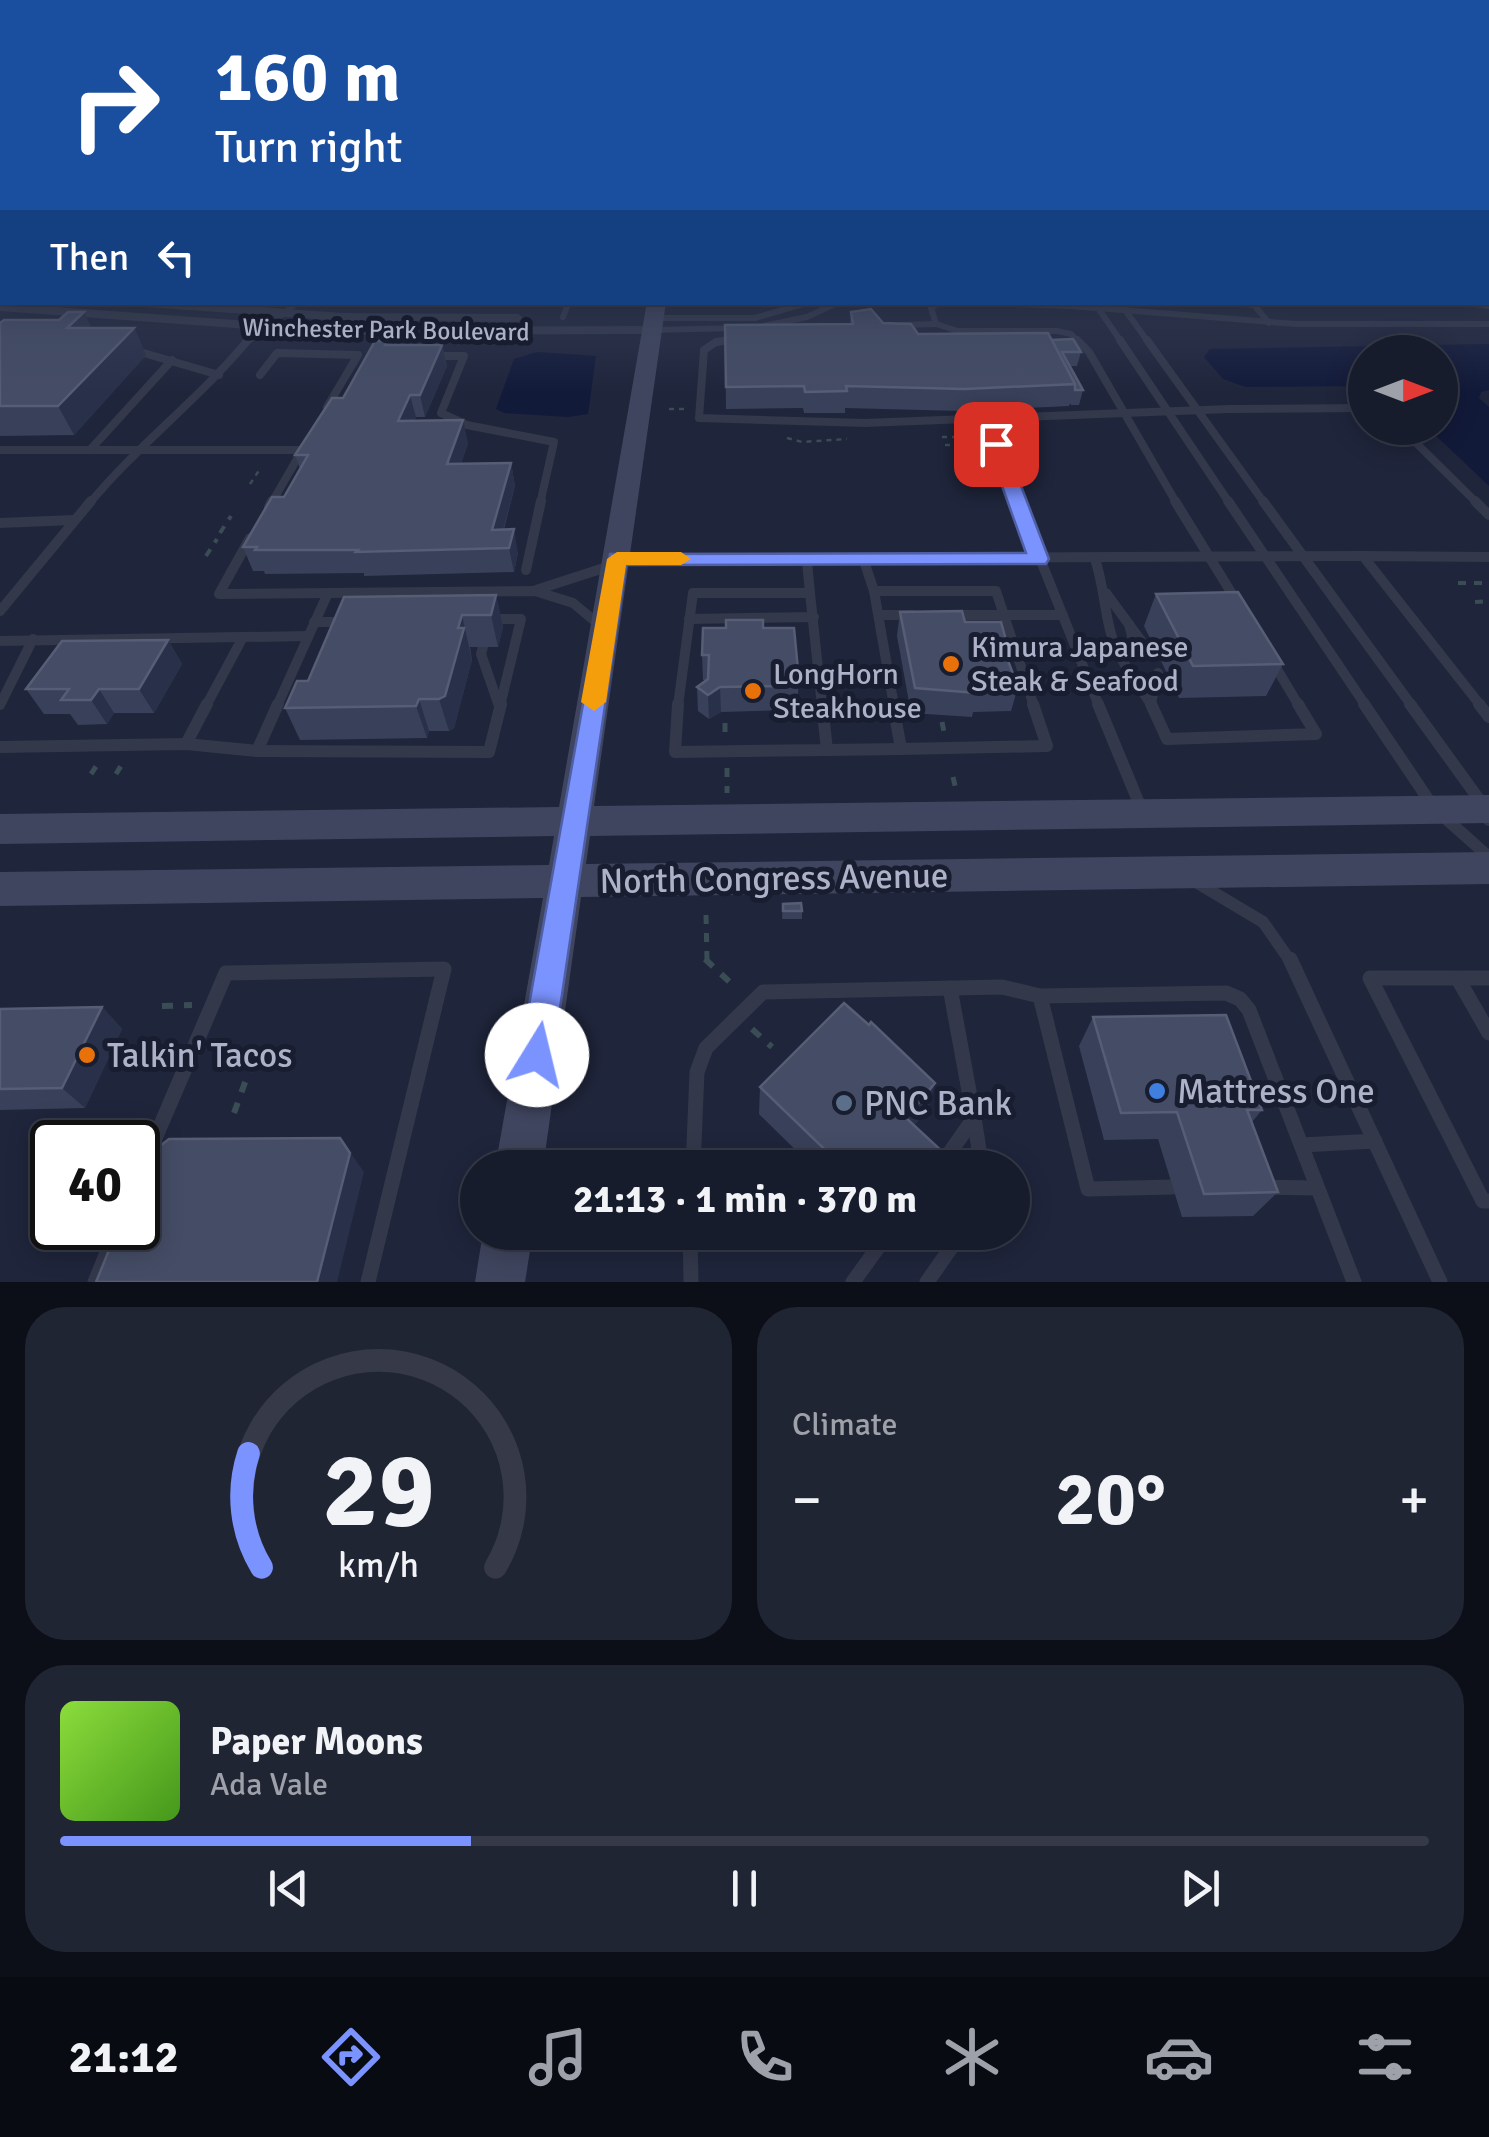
<!DOCTYPE html>
<meta charset="utf-8">
<style>
:root{--surface:#171c2c;--page:#202534;--text:#f1f3f6;--muted:#9ea1a9;--line:#363a48;--accent:#7b93ff}
body{margin:0;font-family:Signika,sans-serif;background:var(--page);color:var(--text);height:100vh;display:flex;flex-direction:column;font-size:38px;white-space:nowrap}
*{box-sizing:border-box;margin:0}
p{font-size:32px;color:var(--muted)}
.icon{flex:none;width:55px;height:55px;fill:none;stroke:currentColor;stroke-width:2;stroke-linecap:round;stroke-linejoin:round}
.map{position:relative;height:1282px;overflow:hidden}
.details{display:flex;flex-direction:column;gap:25px;padding:25px;background:#0d0f18;flex:1}
.details>*{flex:none}
.guide{position:absolute;left:0px;top:0px;width:1490px;height:305px;box-shadow:0 5px 25px #0003,0 0 0 2px var(--line);background:#1a4fa0;color:#fff;overflow:hidden}
.needle{width:65px;rotate:90deg}
.tools{position:absolute;left:1348px;top:335px;display:grid;gap:20px}
.tools a{display:grid;place-items:center;width:110px;height:110px;border-radius:50%;background:var(--surface);box-shadow:0 5px 25px #0003,0 0 0 2px var(--line);font-size:50px}
.speed{position:absolute;left:30px;top:1120px;display:flex;gap:20px;font-size:50px;font-weight:700;text-align:center}
.speed>*{display:grid;place-content:center;width:130px;height:130px;border-radius:50%;background:var(--surface);box-shadow:0 5px 25px #0003,0 0 0 2px var(--line);line-height:1}
.speed .limit{border:5px solid #111;border-radius:15px;background:#fff;color:#111}
.pin{position:absolute;display:grid;place-items:center;width:85px;height:85px;color:#fff;margin:-42px;border-radius:20px;box-shadow:0 5px 15px #0006}
.me{position:absolute;width:110px;margin:-55px;rotate:9deg;stroke-linejoin:round;filter:drop-shadow(0 0 8px #0008)}
.turn{display:flex;align-items:center;gap:35px;height:210px;padding:0 50px;font-size:45px}
.turn .icon{width:130px;height:130px;stroke-width:2.5}
.turn b{display:block;font-size:70px;line-height:85px}
.then{display:flex;align-items:center;height:95px;padding:0 50px;background:#0003;gap:20px;font-size:38px}
.big{font-size:75px;font-weight:700;line-height:1.1}
.details .tile{flex:1;display:flex;flex-direction:column;justify-content:center;gap:15px;min-width:0;padding:0 35px;border-radius:40px;background:var(--page)}
.details .dial{align-items:center;gap:0}
.dial svg{height:260px;overflow:visible;fill:none;stroke:var(--line);stroke-width:7;stroke-linecap:round;text-anchor:middle}
.dial text{fill:var(--text);stroke:none}
.song{display:flex;align-items:center;gap:30px}
.cover{width:120px;height:120px;border-radius:15px;background:linear-gradient(135deg,hsl(90 70% 55%),hsl(100 70% 35%))}
.played{height:10px;border-radius:5px;background:linear-gradient(90deg,var(--accent) 30%,var(--line) 30%)}
.keys{display:flex;justify-content:space-around;direction:ltr}
.heat{display:flex;justify-content:space-between;align-items:center;font-size:55px;direction:ltr}
.details .tiles{flex:1;display:grid;gap:25px;grid-template-columns:1fr 1fr}
.tile:last-child{grid-column:span 2}
.trip{position:absolute;left:460px;top:1150px;width:570px;height:100px;border-radius:50px;background:var(--surface);box-shadow:0 5px 25px #0003,0 0 0 2px var(--line);font-weight:700;line-height:100px;text-align:center}
.tabs{display:flex;height:160px;justify-content:space-around;align-items:center;background:#090b12;color:var(--muted)}
.tabs .icon{width:70px;height:70px}
.tabs .current{color:var(--accent)}
.tabs b{font-size:45px;color:var(--text)}
.map>svg:first-child{display:block}
.water{fill:#121a3a}
.lines{fill:none;stroke-linecap:round;stroke-linejoin:round}
.path-far3{stroke:#3a4d55;stroke-width:2.5;stroke-dasharray:5 5;stroke-linecap:butt}
.path-far2{stroke:#3a4d55;stroke-width:4;stroke-dasharray:8 8;stroke-linecap:butt}
.path-far1{stroke:#3a4d55;stroke-width:5;stroke-dasharray:9 9;stroke-linecap:butt}
.path{stroke:#3a4d55;stroke-width:6;stroke-dasharray:11 11;stroke-linecap:butt}
.lane-far4{stroke:#33384b;stroke-width:6}
.lane-far3{stroke:#33384b;stroke-width:8}
.lane-far2{stroke:#33384b;stroke-width:10}
.lane-far1{stroke:#33384b;stroke-width:12}
.lane{stroke:#33384b;stroke-width:15}
.street{fill:#33384b;fill-rule:evenodd}
.secondary{fill:#40455f;fill-rule:evenodd}
.wall{fill:#39415a}
.shaded-wall{fill:#293049}
.building{fill:#454d66;stroke:#565d75;stroke-width:2.5}
.route{fill:#7b93ff;stroke:#5060a6;stroke-width:2.5}
.slow{fill:#f59e0b}
.food-dot{fill:#e8710a;stroke:#181d30;stroke-width:4}
.shop-dot{fill:#3f7fe0;stroke:#181d30;stroke-width:4}
.service-dot{fill:#5c6f8a;stroke:#181d30;stroke-width:4}
.labels{text-anchor:middle;stroke-width:10;stroke-linejoin:round;paint-order:stroke}
.far-street-label{font-size:25px;fill:#adb2c8;stroke:#181d30}
.poi-label{font-size:30px;fill:#adb2c8;stroke:#181d30;text-anchor:start}
.near-street-label{font-size:35px;fill:#adb2c8;stroke:#181d30}
.near-poi-label{font-size:35px;fill:#adb2c8;stroke:#181d30;text-anchor:start}
</style>
<div class="map">
<svg width="1489" height="1282" viewBox="0 0 1489 1282">
<rect width="100%" height="100%" fill="#1f253b"/>
<!-- water -->
<g class="water">
<polygon points="1489,344 1489,390 1481,392 1479,398 1489,407 1489,486 1428,428 1440,428 1440,352 1365,352 1365,386 1246,387 1223,379 1204,357 1210,349"/>
<polygon points="537,352 596,356 588,414 568,417 504,413 496,409 514,359"/>
</g>
<g class="lines">
<!-- path-far3 -->
<g class="path-far3">
<polyline points="669,409 684,409"/>
<polyline points="942,437 978,437"/>
<polyline points="787,438 802,442 847,439"/>
<polyline points="945,445 980,445"/>
<polyline points="250,484 260,469"/>
</g>
<!-- path-far2 -->
<g class="path-far2">
<polyline points="220,533 231,516"/>
<polyline points="206,556 217,539"/>
<polyline points="1458,583 1486,583"/>
<polyline points="1475,602 1489,601"/>
</g>
<!-- path-far1 -->
<g class="path-far1">
<polyline points="942,722 944,732"/>
<polyline points="725,723 725,734"/>
<polyline points="727,768 727,793"/>
<polyline points="91,774 99,762"/>
<polyline points="116,774 124,761"/>
<polyline points="953,777 956,790"/>
<polyline points="706,915 707,962"/>
</g>
<!-- path -->
<g class="path">
<polyline points="705,959 735,987"/>
<polyline points="162,1006 192,1005"/>
<polyline points="752,1029 772,1047"/>
<polyline points="234,1113 253,1060"/>
</g>
<!-- lane-far4 -->
<g class="lane-far4">
<polyline points="939,302 931,308 936,324 958,331 1057,331 1071,334 1080,343"/>
<polyline points="963,302 1072,306 1296,324 1489,324"/>
<polyline points="1227,302 1254,305 1269,323"/>
<polyline points="1461,302 1489,306"/>
<polyline points="494,304 561,302"/>
<polyline points="1098,308 1122,343"/>
<polyline points="1125,310 1149,343"/>
<polyline points="563,317 569,302"/>
<polyline points="655,318 755,318 810,302"/>
<polyline points="902,325 936,324"/>
<polyline points="764,326 807,317 839,302"/>
<polyline points="653,330 737,328"/>
<polyline points="246,343 298,302"/>
<polyline points="715,343 736,340"/>
</g>
<!-- lane-far3 -->
<g class="lane-far3">
<polyline points="731,340 716,342 704,350 699,418 865,423 1229,409 1365,408"/>
<polyline points="1077,340 1089,352 1177,504"/>
<polyline points="1120,340 1230,504"/>
<polyline points="1147,340 1265,504"/>
<polyline points="130,349 219,375"/>
<polyline points="434,356 464,356 441,413 467,425 554,442 540,504"/>
<polyline points="260,375 277,353 358,355 327,407"/>
<polyline points="987,418 1018,504"/>
<polyline points="1401,428 1478,504"/>
<polyline points="0,450 303,450"/>
<polyline points="90,450 172,360"/>
<path d="M89,504c49,-59 110,-105 159,-164"/>
<polyline points="271,504 301,452"/>
</g>
<!-- lane-far2 -->
<g class="lane-far2">
<polyline points="1017,501 1099,706"/>
<polyline points="1175,501 1237,602"/>
<polyline points="1228,501 1366,706"/>
<polyline points="1263,501 1412,706"/>
<polyline points="1475,501 1489,515"/>
<polyline points="269,507 272,501"/>
<polyline points="0,523 74,520"/>
<polyline points="250,538 219,594 535,591 573,603 602,627"/>
<polyline points="618,559 1363,556"/>
<path d="M1095,559c8,24 9,47 15,71 7,29 27,52 42,76"/>
<polyline points="864,561 874,591"/>
<polyline points="807,562 810,593"/>
<polyline points="526,570 541,501"/>
<polyline points="536,590 610,566"/>
<polyline points="874,591 996,591 1034,706"/>
<polyline points="874,591 894,706"/>
<polyline points="810,593 822,706"/>
<polyline points="1106,593 1147,649"/>
<polyline points="0,611 91,501"/>
<polyline points="879,615 913,615"/>
<polyline points="950,615 1063,615"/>
<polyline points="491,619 521,619 500,706"/>
<polyline points="689,619 814,617"/>
<polyline points="314,622 345,622"/>
<polyline points="1129,624 1135,649"/>
<polyline points="0,641 308,636"/>
<polyline points="483,647 481,654 499,706"/>
<polyline points="1274,664 1299,706"/>
<polyline points="1151,703 1158,673"/>
<polyline points="0,705 33,639"/>
<polyline points="206,706 243,637"/>
<polyline points="277,706 328,593"/>
<polyline points="678,706 693,593 810,593"/>
<polyline points="1481,706 1363,556 1489,557"/>
</g>
<!-- lane-far1 -->
<g class="lane-far1">
<polyline points="678,704 675,752 827,750 822,704"/>
<polyline points="893,704 901,749 1047,746 1033,704"/>
<polyline points="1098,704 1141,808"/>
<polyline points="1151,704 1167,739 1316,734 1298,704"/>
<polyline points="1364,704 1432,805"/>
<polyline points="1410,704 1486,809 1489,820"/>
<polyline points="1479,704 1489,717"/>
<polyline points="186,744 207,704"/>
<polyline points="0,747 186,744 257,751 278,704"/>
<polyline points="827,750 901,749"/>
<polyline points="257,751 489,752 501,704"/>
<polyline points="1444,817 1489,857"/>
<polyline points="1196,882 1263,922 1291,962"/>
</g>
<!-- lane -->
<g class="lane">
<polyline points="1290,959 1440,1282"/>
<polyline points="1489,978 1370,978 1483,1201 1489,1201"/>
<polyline points="1458,979 1489,1033"/>
<polyline points="1040,996 1088,1189 1173,1187"/>
<polyline points="974,1118 982,1168"/>
<polyline points="1302,1145 1375,1141"/>
<polyline points="693,1168 697,1072 706,1048 763,992 1002,987 1040,996 1226,993 1240,999 1249,1010 1354,1282"/>
<polyline points="939,1168 974,1118 950,988"/>
<polyline points="138,1178 226,973 444,969 368,1282"/>
<polyline points="1263,1187 1317,1188"/>
<polyline points="690,1232 691,1282"/>
<polyline points="95,1282 117,1228"/>
<polyline points="853,1282 889,1232"/>
<polyline points="927,1282 962,1232"/>
</g>
<!-- street -->
<g class="street">
<polygon points="127,302 193,302 342,313 518,314 524,318 518,322 342,321 133,306"/>
<polygon points="0,303 330,327 653,326 660,330 653,334 330,335 0,311"/>
</g>
<!-- secondary -->
<g class="secondary">
<polygon points="647,302 666,302 594,806 1489,795 1489,823 590,836 586,864 1489,852 1489,884 581,897 543,1168 495,1168 543,898 0,906 0,872 549,865 554,836 0,844 0,814 559,807"/>
<polygon points="483,1232 533,1232 525,1282 475,1282"/>
</g>
</g>
<!-- wall -->
<g class="wall">
<polygon points="851,312 918,334 1052,340 1081,352 1077,366 1070,366 1083,390 1079,405 1071,405 1070,403 1069,406 961,411 845,408 845,413 804,413 803,408 726,409 725,325 850,324"/>
<polygon points="0,323 92,328 134,328 146,355 74,435 0,436"/>
<polygon points="388,341 389,345 442,345 447,366 425,417 416,417 414,421 468,443 461,464 511,463 515,486 504,529 518,553 514,572 364,576 364,573 265,574 264,571 253,571 243,547 284,497 300,469 295,455 343,398"/>
<polygon points="1156,594 1283,664 1266,696 1179,698 1144,626"/>
<polygon points="496,595 503,627 498,647 470,647 472,660 454,728 449,731 429,731 427,738 300,740 285,708 308,681"/>
<polygon points="900,612 965,622 1011,658 1009,665 1018,687 1011,711 973,712 972,717 911,713 897,636"/>
<polygon points="763,628 799,680 797,705 785,705 785,710 721,712 709,719 698,711 697,687 707,680 703,680 702,655"/>
<polygon points="168,640 182,664 154,713 114,713 107,724 78,725 70,714 44,714 26,689"/>
<polygon points="783,904 802,911 802,919 782,919"/>
<polygon points="102,1007 122,1029 85,1108 0,1110 0,1009"/>
<polygon points="1093,1017 1262,1110 1252,1122 1278,1192 1253,1216 1182,1217 1158,1139 1104,1140 1079,1046"/>
<polygon points="935,1083 927,1110 914,1125 960,1168 814,1168 759,1114 760,1087"/>
<polygon points="920,1232 934,1232 928,1240"/>
</g>
<!-- shaded-wall -->
<g class="shaded-wall">
<polygon points="84,312 97,339 67,328"/>
<polygon points="134,328 146,355 74,435 58,406"/>
<polygon points="442,345 447,366 425,417 420,395"/>
<polygon points="410,395 416,417 404,443 398,421"/>
<polygon points="463,420 468,443 453,487 447,464"/>
<polygon points="511,463 515,486 498,548 492,530"/>
<polygon points="514,529 518,553 514,572 509,548"/>
<polygon points="496,595 503,627 498,647 491,615"/>
<polygon points="462,615 472,660 454,728 449,731 439,699"/>
<polygon points="168,640 182,664 154,713 139,689"/>
<polygon points="720,687 721,712 709,719 708,695"/>
<polygon points="99,689 114,713 107,724 91,700"/>
<polygon points="419,699 429,731 427,738 416,706"/>
<polygon points="102,1007 122,1029 85,1108 62,1088"/>
<polygon points="935,1083 927,1110 899,1144 906,1118"/>
<polygon points="340,1138 364,1172 337,1282 317,1282"/>
</g>
<!-- building -->
<g class="building">
<polygon points="871,309 883,323 911,324 918,334 1048,333 1075,384 964,389 846,386 847,391 805,392 804,386 726,387 725,325 853,324 851,312"/>
<polygon points="68,312 84,312 67,328 134,328 58,406 0,406 0,323 4,320 59,320"/>
<polygon points="1073,339 1081,352 1062,352 1083,390 1075,390 1075,384 1052,340"/>
<polygon points="375,341 388,341 385,345 442,345 420,395 410,395 398,421 463,420 447,464 511,463 492,530 514,529 509,548 356,552 358,550 255,550 257,547 243,547 272,497 284,497 308,455 295,455 332,398 343,398"/>
<polygon points="1238,592 1283,664 1193,666 1156,594"/>
<polygon points="496,595 491,615 462,615 458,628 464,628 445,696 439,699 419,699 416,706 285,708 297,681 308,681 344,597"/>
<polygon points="962,611 965,622 1001,622 1011,658 1007,658 1018,687 976,688 978,693 915,688 900,612"/>
<polygon points="726,620 763,620 763,628 794,628 799,680 786,681 786,686 720,687 708,695 697,687 708,679 709,655 702,655 703,628 726,628"/>
<polygon points="168,640 139,689 99,689 91,700 61,700 69,689 26,689 62,641"/>
<polygon points="801,903 802,911 783,911 783,904"/>
<polygon points="844,1003 869,1025 871,1022 935,1083 906,1118 960,1168 885,1168 874,1157 865,1168 844,1168 760,1087"/>
<polygon points="102,1007 62,1088 0,1089 0,1009"/>
<polygon points="1226,1015 1262,1110 1247,1110 1278,1192 1204,1194 1177,1112 1121,1113 1093,1017"/>
<polygon points="340,1138 350,1153 317,1282 96,1282 118,1228 138,1228 138,1180 147,1156 169,1139"/>
</g>
<!-- sky -->
<linearGradient id="sky" x2="0" y2="1"><stop stop-color="#111420"/><stop offset="0.54" stop-color="#3c4660"/><stop offset="1" stop-color="#3c4660" stop-opacity="0"/></linearGradient>
<rect width="1489" height="394" fill="url(#sky)"/>
<!-- route -->
<polygon class="route" points="996,439 1005,444 1049,559 1046,564 626,565 553,1055 548,1067 537,1072 525,1067 520,1055 610,554 1026,553 987,444"/>
<!-- slow -->
<polygon class="slow" points="617,552 681,552 691,559 681,565 626,565 606,702 594,711 581,702 607,559"/>
<!-- markers -->
<g class="food-dot">
<circle cx="951" cy="664" r="10"/>
<circle cx="753" cy="691" r="10"/>
<circle cx="87" cy="1055" r="10"/>
</g>
<circle class="shop-dot" cx="1157" cy="1091" r="10"/>
<circle class="service-dot" cx="844" cy="1103" r="10"/>
<g class="labels">
<!-- far-street labels -->
<g class="far-street-label">
<text transform="translate(386 329) rotate(1)" y="9">Winchester Park Boulevard</text>
</g>
<!-- poi labels -->
<g class="poi-label">
<text x="971" y="657">Kimura Japanese<tspan x="971" dy="34">Steak &amp; Seafood</tspan></text>
<text x="773" y="684">LongHorn<tspan x="773" dy="34">Steakhouse</tspan></text>
</g>
<!-- near-street labels -->
<g class="near-street-label">
<text transform="translate(774 878) rotate(-1)" y="12">North Congress Avenue</text>
</g>
<!-- near-poi labels -->
<g class="near-poi-label">
<text x="107" y="1067">Talkin' Tacos</text>
<text x="1177" y="1103">Mattress One</text>
<text x="864" y="1115">PNC Bank</text>
</g>
</g>
</svg>
<div class="tools">
<a><svg class="needle" viewBox="-14 -14 28 28"><path d="M0-13l5 13h-10z" fill="#e53935"/><path d="M0 13l5-13h-10z" fill="#9ea1a9"/></svg></a>
</div>
<div class="speed"><div class="limit">40</div></div>
<div class="pin" style="left:996px;top:444px;background:#d93025"><svg class="icon" aria-label="arrive" viewBox="0 0 24 24"><path d="M6 21V4h12l-3 4 3 4H6"/></svg></div>
<svg class="me" style="left:537px;top:1055px" viewBox="-20 -20 40 40"><circle r="19" fill="#fff"/><path d="M0-13L10 11 0 6-10 11z" fill="#7b93ff"/></svg>
<div class="trip">21:13 · 1 min · 370 m</div>
<div class="guide">
<div class="turn"><svg class="icon" aria-label="right" viewBox="0 0 24 24"><path d="M7 20v-9h11M14 6l5 5-5 5"/></svg><div><b>160 m</b>Turn right</div></div>
<div class="then">Then<svg class="icon" aria-label="left" viewBox="0 0 24 24"><path d="M17 20v-9H6M10 6l-5 5 5 5"/></svg></div>
</div>
</div>
<section class="details">
<div class="tiles">
<div class="tile dial"><svg viewBox="0 0 100 80">
<path d="M14 69A42 42 0 1 1 86 69"/>
<path d="M14 69A42 42 0 0 1 10 34" stroke="#7b93ff"/>
<text x="50" y="56" font-size="32" font-weight="700">29</text>
<text x="50" y="72" font-size="11">km/h</text>
</svg></div>
<div class="tile"><p>Climate</p>
<div class="heat"><a>−</a><b class="big">20°</b><a>+</a></div>
</div>
<div class="tile">
<div class="song"><i class="cover"></i><div><b>Paper Moons</b><p>Ada Vale</p></div></div>
<div class="played"></div>
<div class="keys"><svg class="icon" aria-label="previous" viewBox="0 0 24 24"><path d="M18 5L8 12l10 7zM5 5v14"/></svg><svg class="icon" aria-label="pause" viewBox="0 0 24 24"><path d="M8 5v14M16 5v14"/></svg><svg class="icon" aria-label="next" viewBox="0 0 24 24"><path d="M6 5l10 7-10 7zM19 5v14"/></svg></div>
</div>
</div>
</section>
<nav class="tabs">
<b>21:12</b>
<svg class="icon current" aria-label="directions" viewBox="0 0 24 24"><path d="M12 3l9 9-9 9-9-9zM9 14v-3h6M13 9l2 2-2 2"/></svg>
<svg class="icon" aria-label="music" viewBox="0 0 24 24"><path d="M9 18V5l10-2v13"/><circle cx="6" cy="18" r="3"/><circle cx="16" cy="16" r="3"/></svg>
<svg class="icon" aria-label="phone" viewBox="0 0 24 24"><path d="M5 4h4l2 5-3 2q2 4 5 5l2-3 5 2v4C11 20 4 13 5 4z"/></svg>
<svg class="icon" aria-label="climate" viewBox="0 0 24 24"><path d="M12 3v18M4 7l16 10M4 17L20 7"/></svg>
<svg class="icon" aria-label="car" viewBox="0 0 24 24"><path d="M5 17H2v-5l4-1 3-4h7l3 4 3 1v5h-3M9 17h6M6 11h13"/><circle cx="7" cy="17" r="2"/><circle cx="17" cy="17" r="2"/></svg>
<svg class="icon" aria-label="filters" viewBox="0 0 24 24"><path d="M4 7h16M4 17h16"/><circle cx="9" cy="7" r="2"/><circle cx="15" cy="17" r="2"/></svg>
</nav>
